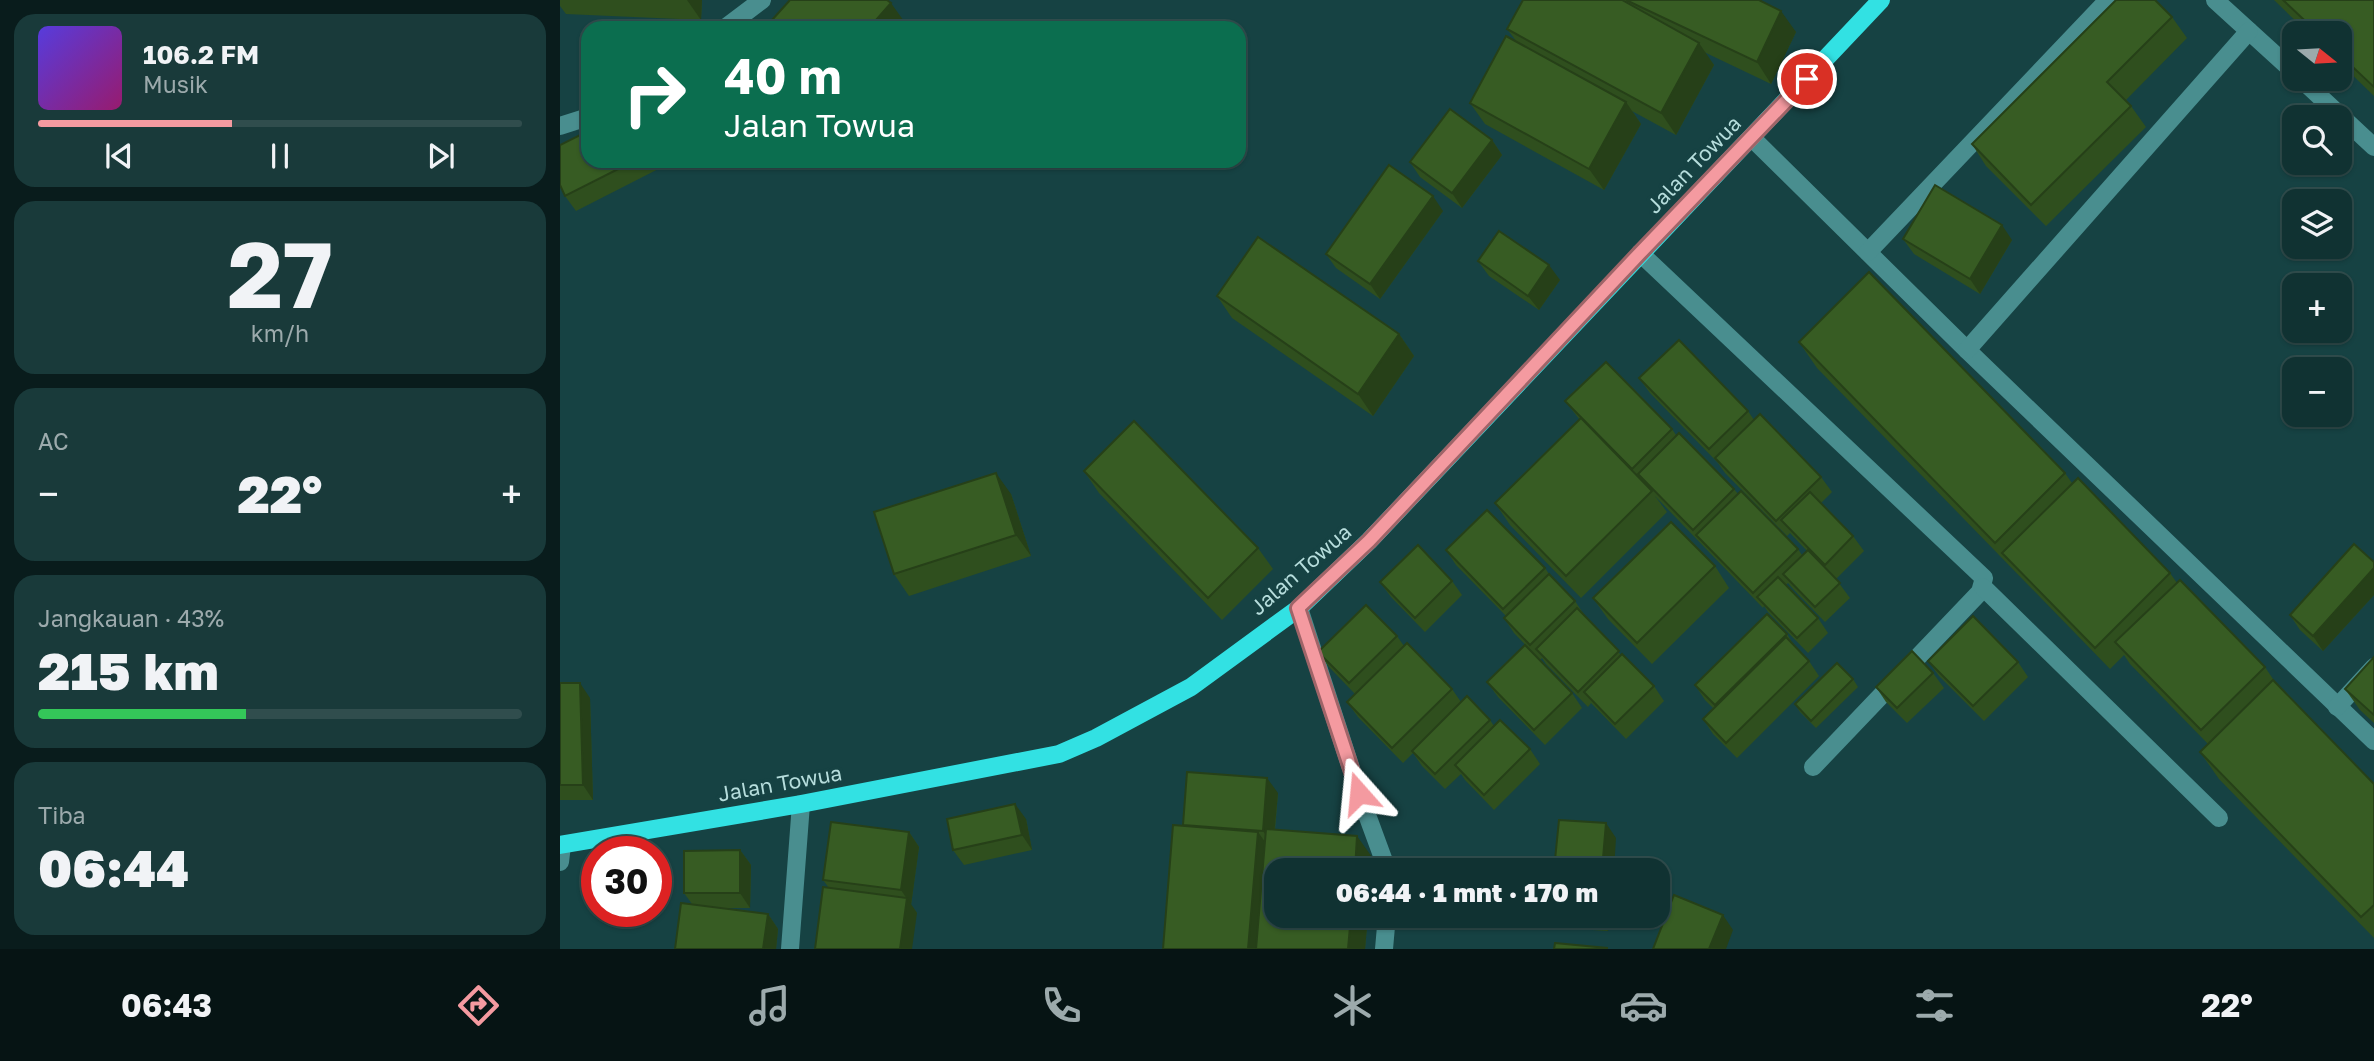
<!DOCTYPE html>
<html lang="id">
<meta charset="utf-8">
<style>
:root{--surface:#103232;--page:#193a3a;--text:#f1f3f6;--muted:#9caaac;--line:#304d4d;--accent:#f49aa0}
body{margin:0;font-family:"Golos Text",sans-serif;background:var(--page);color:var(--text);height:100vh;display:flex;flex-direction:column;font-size:26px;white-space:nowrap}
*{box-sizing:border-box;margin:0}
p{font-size:23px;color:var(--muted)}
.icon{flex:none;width:38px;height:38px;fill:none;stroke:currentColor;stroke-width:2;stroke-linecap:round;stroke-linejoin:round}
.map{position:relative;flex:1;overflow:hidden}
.side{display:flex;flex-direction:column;gap:14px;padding:14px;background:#091c1c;width:560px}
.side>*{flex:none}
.guide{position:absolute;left:21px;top:21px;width:665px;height:147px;border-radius:21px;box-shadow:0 2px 5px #0004,0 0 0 2px var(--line);background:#0b6e4f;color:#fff;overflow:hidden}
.needle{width:46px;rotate:108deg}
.tools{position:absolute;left:1722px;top:21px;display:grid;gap:14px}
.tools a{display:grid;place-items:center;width:70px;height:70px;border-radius:14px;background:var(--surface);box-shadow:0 2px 5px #0004,0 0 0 2px var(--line);font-size:35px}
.speed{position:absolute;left:21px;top:836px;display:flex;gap:14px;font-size:35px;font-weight:700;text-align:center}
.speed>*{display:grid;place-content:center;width:91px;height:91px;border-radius:50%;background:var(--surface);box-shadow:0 2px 5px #0004,0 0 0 2px var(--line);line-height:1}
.speed .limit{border:10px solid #d22;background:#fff;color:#111}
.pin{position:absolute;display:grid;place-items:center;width:60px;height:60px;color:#fff;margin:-30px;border:4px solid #fff;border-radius:50%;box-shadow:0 2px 7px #0007}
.me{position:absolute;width:77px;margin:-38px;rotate:342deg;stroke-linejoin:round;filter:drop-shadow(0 0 5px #0008)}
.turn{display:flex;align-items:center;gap:24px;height:147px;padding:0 28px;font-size:32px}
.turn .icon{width:91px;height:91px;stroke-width:2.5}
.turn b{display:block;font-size:49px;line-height:60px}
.big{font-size:52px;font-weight:800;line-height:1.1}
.side .card{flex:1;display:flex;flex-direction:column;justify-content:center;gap:10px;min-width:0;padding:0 24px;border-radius:21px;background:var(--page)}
.side .dial{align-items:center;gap:0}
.dial b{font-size:91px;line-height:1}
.song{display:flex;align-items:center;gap:21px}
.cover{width:84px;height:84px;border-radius:10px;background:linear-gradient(135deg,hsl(250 70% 55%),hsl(320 70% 35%))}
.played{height:7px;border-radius:4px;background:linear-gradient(90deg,var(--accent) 40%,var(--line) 40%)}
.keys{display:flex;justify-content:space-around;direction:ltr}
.heat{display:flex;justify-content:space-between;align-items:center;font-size:38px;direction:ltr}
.charge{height:10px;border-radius:5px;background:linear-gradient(90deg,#34c759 43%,var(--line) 0)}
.trip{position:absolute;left:704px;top:858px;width:406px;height:70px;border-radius:21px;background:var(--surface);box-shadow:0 2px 5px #0004,0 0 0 2px var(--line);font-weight:800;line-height:70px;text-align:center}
.dock{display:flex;height:112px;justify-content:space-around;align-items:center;background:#061414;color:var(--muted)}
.dock .icon{width:49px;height:49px}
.dock .on{color:var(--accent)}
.dock b{font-size:32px;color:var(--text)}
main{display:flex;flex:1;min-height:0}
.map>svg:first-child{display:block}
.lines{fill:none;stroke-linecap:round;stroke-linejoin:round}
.minor{stroke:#498e8f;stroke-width:18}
.major{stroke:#32e1e3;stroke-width:18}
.wall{fill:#2f4f1e}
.shaded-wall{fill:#264018}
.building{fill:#375c23;stroke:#264018;stroke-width:2}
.route-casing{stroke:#9f6468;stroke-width:18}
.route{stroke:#f49aa0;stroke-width:12}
.labels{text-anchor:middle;stroke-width:7;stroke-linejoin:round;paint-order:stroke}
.street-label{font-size:21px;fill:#b6dddc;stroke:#164243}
</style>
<main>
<section class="side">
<div class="card">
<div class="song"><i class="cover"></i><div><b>106.2 FM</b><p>Musik</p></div></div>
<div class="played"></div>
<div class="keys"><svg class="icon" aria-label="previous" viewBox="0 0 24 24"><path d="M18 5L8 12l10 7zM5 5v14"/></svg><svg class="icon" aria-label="pause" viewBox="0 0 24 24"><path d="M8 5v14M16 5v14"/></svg><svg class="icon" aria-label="next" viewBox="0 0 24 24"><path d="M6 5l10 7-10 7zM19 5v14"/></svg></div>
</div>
<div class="card dial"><b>27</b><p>km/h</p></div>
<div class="card"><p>AC</p>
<div class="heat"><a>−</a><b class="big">22°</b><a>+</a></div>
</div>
<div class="card"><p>Jangkauan · 43%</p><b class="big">215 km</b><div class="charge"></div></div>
<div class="card"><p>Tiba</p><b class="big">06:44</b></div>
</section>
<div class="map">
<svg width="1814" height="949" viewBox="0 0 1814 949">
<rect width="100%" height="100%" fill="#164243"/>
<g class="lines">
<!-- minor -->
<g class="minor">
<polyline points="1655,0 1734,72"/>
<polyline points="165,28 202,0"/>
<polyline points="1741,79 1814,147"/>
<polyline points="0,126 28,117"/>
<polyline points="1192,138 1407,350 1814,741"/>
<polyline points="1308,252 1548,0"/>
<polyline points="1080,253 1424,578 1420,592 1253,767"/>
<polyline points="1407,350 1689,31"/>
<polyline points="1423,587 1659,818"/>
<polyline points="739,608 799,793 824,861 825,870"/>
<polyline points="1777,707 1814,667"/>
<polyline points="0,862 2,845"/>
<polyline points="230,949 241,804"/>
<polyline points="824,949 827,915"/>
</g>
<!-- major -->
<polyline class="major" points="0,845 241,804 499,754 536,738 631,687 739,608 809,541 1321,0"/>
</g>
<!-- wall -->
<g class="wall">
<polygon points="0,0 142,0 141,20 6,14 0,6"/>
<polygon points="963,0 1199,0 1236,32 1211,84 1144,52 1154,65 1116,135 1072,111 1081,124 1044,190 925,124 910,103 957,42 947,29"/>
<polygon points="1714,0 1814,0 1814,96 1780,63 1780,33 1748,33"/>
<polygon points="1612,17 1627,38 1566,100 1571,106 1586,127 1486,226 1426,166 1412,144"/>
<polygon points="932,140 942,155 902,208 860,177 850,162"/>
<polygon points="28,161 114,161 16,211 5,196"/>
<polygon points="883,211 820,299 776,268 766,254"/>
<polygon points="1343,239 1452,240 1420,294 1354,254"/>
<polygon points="918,261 1000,280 979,310 929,276"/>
<polygon points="657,296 839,334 854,356 813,416 672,318"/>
<polygon points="1239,342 1505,473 1512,483 1610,573 1617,583 1705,667 1715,682 1814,784 1814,938 1659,779 1640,752 1648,744 1570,664 1564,655 1550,669 1257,368"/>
<polygon points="1079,378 1188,411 1194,420 1261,477 1272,492 1261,503 1293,536 1304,551 1276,579 1290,598 1265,622 1233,589 1228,583 1226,585 1258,618 1268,633 1248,653 1208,612 1204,606 1203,608 1095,496 1107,512 1021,598 950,525 935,503 1020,420 1005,401 1112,429 1116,435 1174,489 1178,494 1238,549 1242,555 1247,551 1230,533 1227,536 1165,473 1158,463 1090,393"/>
<polygon points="524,471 698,548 713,569 662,620 539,493"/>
<polygon points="451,494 471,556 349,596 334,574"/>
<polygon points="886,550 985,568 989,574 1015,601 1025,616 1061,655 1094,686 1104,701 1066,739 1031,703 1028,707 986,664 982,658 980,660 954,633 944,618 946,616 896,565"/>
<polygon points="1814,562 1814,595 1763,651 1740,630 1730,615"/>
<polygon points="1155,566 1169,588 1092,664 1048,619 1033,598"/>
<polygon points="892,581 902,595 865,632 831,597 820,582"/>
<polygon points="1227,634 1236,649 1249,661 1259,676 1177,758 1153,734 1143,719 1153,708 1145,700 1135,685"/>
<polygon points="837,636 844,646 892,689 901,702 930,720 934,726 970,749 980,764 934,810 905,780 901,774 885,789 862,766 853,753 843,763 798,717 787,702 795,694 769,667 758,652"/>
<polygon points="1814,657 1814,723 1800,710 1785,689"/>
<polygon points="1368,661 1458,662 1468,677 1424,721 1379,676"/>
<polygon points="1373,673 1384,688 1347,723 1326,702 1316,687"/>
<polygon points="1293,679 1298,687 1256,728 1240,712 1235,704"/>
<polygon points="927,682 1012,693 1022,708 985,745 938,697"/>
<polygon points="0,683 30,698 33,800 0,800"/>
<polygon points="718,793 715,830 812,857 716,915 808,915 805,949 603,949"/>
<polygon points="466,819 472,850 404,865 393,850"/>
<polygon points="349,832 359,847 351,905 357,913 269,888 263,880"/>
<polygon points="180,850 191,865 190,908 162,908 208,914 218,929 216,949 115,949 132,904 124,893"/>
<polygon points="993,915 1050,915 1048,931 1001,928"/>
</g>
<!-- shaded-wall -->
<g class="shaded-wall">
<polygon points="127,0 142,0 141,20"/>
<polygon points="331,3 346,24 343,28 309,28"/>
<polygon points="1221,11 1236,32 1211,84 1197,62"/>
<polygon points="1139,43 1154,65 1116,135 1101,113"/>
<polygon points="1066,102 1081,124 1044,190 1029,169"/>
<polygon points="932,140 942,155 902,208 892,193"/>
<polygon points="873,196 883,211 820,299 810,284"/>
<polygon points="1442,225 1452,240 1420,294 1410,279"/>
<polygon points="989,265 1000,280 979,310 968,296"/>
<polygon points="839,334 854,356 813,416 798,394"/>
<polygon points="436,473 451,494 471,556 456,535"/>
<polygon points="1814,568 1814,595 1763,651 1753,636"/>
<polygon points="20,683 30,698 33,800 23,785"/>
<polygon points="707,778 718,793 713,846 703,831"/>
<polygon points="455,804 466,819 472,850 462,835"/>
<polygon points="1046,823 1056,838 1054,870 1042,870"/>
<polygon points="349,832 359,847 351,905 341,890"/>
<polygon points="698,832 713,853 705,949 688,949"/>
<polygon points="797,836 812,857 811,870 795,870"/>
<polygon points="180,850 191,865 190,908 180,893"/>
<polygon points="347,898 357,913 352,949 340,949"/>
<polygon points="208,914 218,929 216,949 203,949"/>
<polygon points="791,915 808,915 805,949 788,949"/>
<polygon points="1038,915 1050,915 1048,931 1038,916"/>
<polygon points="1163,915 1173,930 1166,949 1149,949"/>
</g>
<!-- building -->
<g class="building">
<polygon points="230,0 327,0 331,3 309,28 221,28 212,20"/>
<polygon points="963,0 1062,0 1139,43 1101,113 947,29"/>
<polygon points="1066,0 1199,0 1221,11 1197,62"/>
<polygon points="1556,0 1595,0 1612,17 1547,82 1571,106 1471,205 1412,144"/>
<polygon points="1723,0 1814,0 1814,87 1780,55 1780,33 1758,33"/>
<polygon points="946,36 1066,102 1029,169 910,103"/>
<polygon points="890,109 932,140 892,193 850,162"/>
<polygon points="28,131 28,161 74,161 5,196 0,185 0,145"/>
<polygon points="829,165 873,196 810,284 766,254"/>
<polygon points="1375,185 1442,225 1410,279 1343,239"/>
<polygon points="939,231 989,265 968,296 918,261"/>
<polygon points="698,237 839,334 798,394 657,296"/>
<polygon points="1309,272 1505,473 1435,543 1239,342"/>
<polygon points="1119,340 1188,411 1149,449 1079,378"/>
<polygon points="1046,362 1112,429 1072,469 1005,401"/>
<polygon points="1200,414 1261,477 1216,521 1155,458"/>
<polygon points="1021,418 1092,491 1006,576 935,503"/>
<polygon points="574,421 698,548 648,598 524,471"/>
<polygon points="1119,433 1174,489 1133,530 1078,474"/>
<polygon points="436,473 456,535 334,574 314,512"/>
<polygon points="1518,478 1610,573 1535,648 1442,553"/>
<polygon points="1181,491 1238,549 1193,593 1136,535"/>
<polygon points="1250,492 1293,536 1265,565 1221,520"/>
<polygon points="927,510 985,568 943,609 886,550"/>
<polygon points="1111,522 1155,566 1077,643 1033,598"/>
<polygon points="1794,544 1814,562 1814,568 1753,636 1730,615"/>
<polygon points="858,545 892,581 855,618 820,582"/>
<polygon points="1248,550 1280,583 1255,607 1223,574"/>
<polygon points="989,574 1015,601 970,645 944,618"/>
<polygon points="1218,577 1258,618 1237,638 1197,597"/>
<polygon points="1620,580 1705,667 1641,730 1555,642"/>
<polygon points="806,605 837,636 789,683 758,652"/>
<polygon points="1017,608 1059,651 1018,692 976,649"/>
<polygon points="1207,614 1227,634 1155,705 1135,685"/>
<polygon points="1413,616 1458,662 1413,706 1368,661"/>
<polygon points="1226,637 1249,661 1166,743 1143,719"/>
<polygon points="847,643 892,689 832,748 787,702"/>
<polygon points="965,645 1012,693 974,730 927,682"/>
<polygon points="1352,651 1373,673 1337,708 1316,687"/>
<polygon points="1062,654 1094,686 1055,724 1024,692"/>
<polygon points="1814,657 1814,715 1785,689"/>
<polygon points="1277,663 1293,679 1251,721 1235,704"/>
<polygon points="1713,680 1814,784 1814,905 1801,917 1640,752"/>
<polygon points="0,683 20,683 23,785 0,785"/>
<polygon points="907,696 930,720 875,774 852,751"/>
<polygon points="940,720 970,749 924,795 895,765"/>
<polygon points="627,772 707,778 703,831 623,825"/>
<polygon points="455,804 462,835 393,850 387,819"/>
<polygon points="999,820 1046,823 1042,870 994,870"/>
<polygon points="271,822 349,832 341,890 263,880"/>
<polygon points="613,825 698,832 688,949 603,949"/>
<polygon points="706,829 797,836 795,870 716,870 716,915 791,915 788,949 696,949"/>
<polygon points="180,850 180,893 124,893 124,851"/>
<polygon points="263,887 347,898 340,949 255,949"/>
<polygon points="1114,895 1163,915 1149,949 1093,949"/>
<polygon points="121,903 208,914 203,949 115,949"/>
<polygon points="995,943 1047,948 1047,949 994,949"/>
</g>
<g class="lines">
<defs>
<polyline id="route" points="799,793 738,608 809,541 1080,253 1247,79"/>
</defs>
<!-- route casing -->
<use href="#route" class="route-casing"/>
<!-- route -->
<use href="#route" class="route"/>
</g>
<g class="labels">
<!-- street labels -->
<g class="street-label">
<text transform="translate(1134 165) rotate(-46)" y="7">Jalan Towua</text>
<text transform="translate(741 570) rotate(-41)" y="7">Jalan Towua</text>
<text transform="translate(220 784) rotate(-10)" y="7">Jalan Towua</text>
</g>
</g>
</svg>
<div class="tools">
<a><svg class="needle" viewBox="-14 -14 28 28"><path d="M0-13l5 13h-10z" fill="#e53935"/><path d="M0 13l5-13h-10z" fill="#9caaac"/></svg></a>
<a><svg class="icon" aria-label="search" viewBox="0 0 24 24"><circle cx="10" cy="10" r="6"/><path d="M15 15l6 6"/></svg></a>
<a><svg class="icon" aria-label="layers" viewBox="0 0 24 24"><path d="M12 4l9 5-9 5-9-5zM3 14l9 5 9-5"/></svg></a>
<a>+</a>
<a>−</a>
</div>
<div class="speed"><div class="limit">30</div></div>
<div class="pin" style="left:1247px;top:79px;background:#d93025"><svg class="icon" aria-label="arrive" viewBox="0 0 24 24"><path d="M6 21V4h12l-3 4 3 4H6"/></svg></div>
<svg class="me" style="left:799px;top:793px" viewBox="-20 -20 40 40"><path d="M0-17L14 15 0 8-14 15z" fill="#f49aa0" stroke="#fff" stroke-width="4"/></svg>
<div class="trip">06:44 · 1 mnt · 170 m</div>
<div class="guide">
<div class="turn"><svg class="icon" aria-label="right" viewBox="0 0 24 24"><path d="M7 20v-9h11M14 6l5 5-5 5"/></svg><div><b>40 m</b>Jalan Towua</div></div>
</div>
</div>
</main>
<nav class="dock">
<b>06:43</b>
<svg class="icon on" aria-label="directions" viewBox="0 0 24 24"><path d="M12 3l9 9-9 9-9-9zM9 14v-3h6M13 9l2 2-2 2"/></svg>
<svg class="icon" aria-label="music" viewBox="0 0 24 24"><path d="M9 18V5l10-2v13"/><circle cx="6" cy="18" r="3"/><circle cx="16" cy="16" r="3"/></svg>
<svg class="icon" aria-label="phone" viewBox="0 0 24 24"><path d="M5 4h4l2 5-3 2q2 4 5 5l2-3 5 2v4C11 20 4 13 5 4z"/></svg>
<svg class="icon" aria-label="climate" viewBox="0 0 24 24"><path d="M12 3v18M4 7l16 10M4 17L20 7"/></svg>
<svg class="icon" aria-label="car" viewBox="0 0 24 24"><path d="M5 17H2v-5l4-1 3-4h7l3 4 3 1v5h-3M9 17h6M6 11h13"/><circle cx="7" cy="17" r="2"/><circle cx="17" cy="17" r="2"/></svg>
<svg class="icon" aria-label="filters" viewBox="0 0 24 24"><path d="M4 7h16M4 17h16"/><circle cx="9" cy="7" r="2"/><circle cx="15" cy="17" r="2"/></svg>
<b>22°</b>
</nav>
